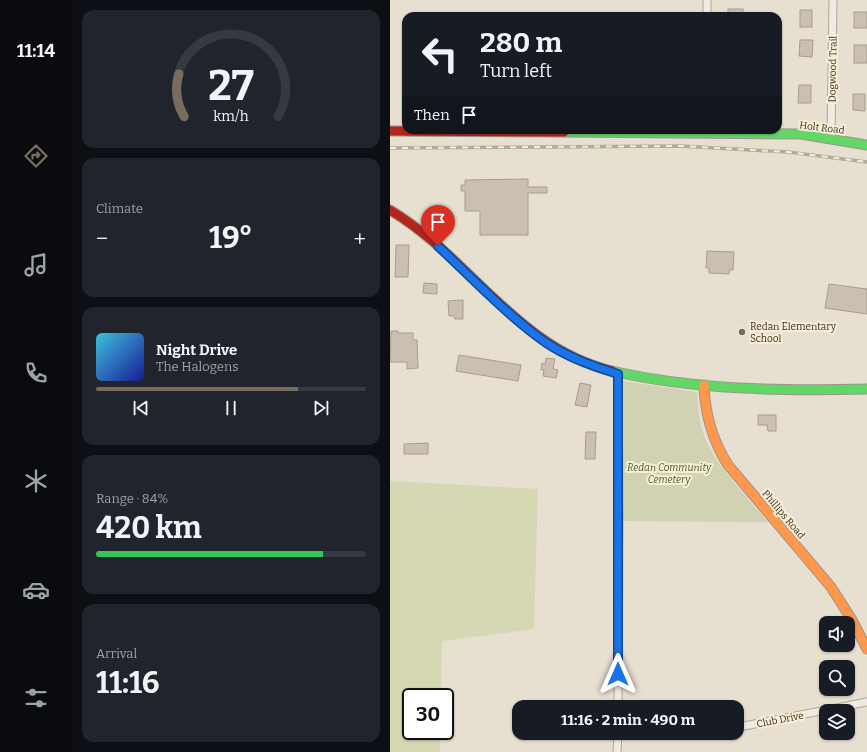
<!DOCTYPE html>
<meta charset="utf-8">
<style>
:root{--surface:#171b24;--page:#20242c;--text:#f1f3f6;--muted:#9ea1a6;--line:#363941;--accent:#786c5e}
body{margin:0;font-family:Bitter,serif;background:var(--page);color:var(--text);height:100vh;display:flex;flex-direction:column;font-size:15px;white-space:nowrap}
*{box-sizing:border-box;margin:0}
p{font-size:13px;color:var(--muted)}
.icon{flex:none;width:22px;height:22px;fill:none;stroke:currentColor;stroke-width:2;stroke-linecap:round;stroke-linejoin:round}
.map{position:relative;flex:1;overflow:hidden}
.sheet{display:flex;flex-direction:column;gap:10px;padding:10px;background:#0d0f14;width:318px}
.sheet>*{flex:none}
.hud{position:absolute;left:12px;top:12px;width:380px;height:122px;border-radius:12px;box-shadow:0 1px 3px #0004;background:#171b24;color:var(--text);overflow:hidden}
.controls{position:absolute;left:429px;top:616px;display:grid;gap:8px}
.controls a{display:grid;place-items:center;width:36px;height:36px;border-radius:8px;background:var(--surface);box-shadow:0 1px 3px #0004;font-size:20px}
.speed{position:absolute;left:12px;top:688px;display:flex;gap:8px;font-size:20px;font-weight:700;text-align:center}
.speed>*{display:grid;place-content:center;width:52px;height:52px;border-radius:50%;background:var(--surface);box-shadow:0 1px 3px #0004;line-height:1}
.speed .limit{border:2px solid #111;border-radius:6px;background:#fff;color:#111}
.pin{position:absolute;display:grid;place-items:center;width:34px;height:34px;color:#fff;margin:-41px -17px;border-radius:50% 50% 50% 0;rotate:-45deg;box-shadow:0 0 4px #0007}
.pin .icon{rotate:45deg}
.me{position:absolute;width:44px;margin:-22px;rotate:0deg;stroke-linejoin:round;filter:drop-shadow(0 0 3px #0008)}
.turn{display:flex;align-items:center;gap:14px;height:84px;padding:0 12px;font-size:18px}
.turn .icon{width:52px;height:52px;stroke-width:2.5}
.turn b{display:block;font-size:28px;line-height:34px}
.then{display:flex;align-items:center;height:38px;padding:0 12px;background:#0003;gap:8px;font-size:15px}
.big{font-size:30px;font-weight:700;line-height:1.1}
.sheet .widget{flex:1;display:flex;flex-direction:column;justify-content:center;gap:6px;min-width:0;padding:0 14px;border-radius:12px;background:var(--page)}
.sheet .dial{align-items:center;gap:0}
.dial svg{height:104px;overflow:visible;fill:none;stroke:var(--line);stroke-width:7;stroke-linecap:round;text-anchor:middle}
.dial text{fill:var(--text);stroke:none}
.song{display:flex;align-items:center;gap:12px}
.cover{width:48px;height:48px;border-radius:6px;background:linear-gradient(135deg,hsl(190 70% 55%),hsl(240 70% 35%))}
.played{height:4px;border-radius:2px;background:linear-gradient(90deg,var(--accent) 75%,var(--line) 75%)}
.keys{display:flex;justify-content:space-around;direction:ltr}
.heat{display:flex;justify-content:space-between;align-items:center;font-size:22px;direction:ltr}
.charge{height:6px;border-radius:3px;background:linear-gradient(90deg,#34c759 84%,var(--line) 0)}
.trip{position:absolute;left:122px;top:700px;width:232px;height:40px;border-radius:12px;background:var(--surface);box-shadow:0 1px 3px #0004;font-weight:700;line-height:40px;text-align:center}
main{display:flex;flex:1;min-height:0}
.menu{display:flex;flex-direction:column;width:72px;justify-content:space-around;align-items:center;background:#090b0e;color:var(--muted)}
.menu .icon{width:28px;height:28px}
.menu .on{color:var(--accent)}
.menu b{font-size:18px;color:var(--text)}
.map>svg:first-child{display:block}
.green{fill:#d6d7b3}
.cemetery{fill:#d1d1b3}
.building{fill:#cbbfb2;stroke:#a89c90}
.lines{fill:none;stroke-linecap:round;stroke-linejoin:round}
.street-casing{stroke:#ada599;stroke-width:9}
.fast-casing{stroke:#9c958a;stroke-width:11}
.slow-casing{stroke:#9c958a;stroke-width:11}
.jam-casing{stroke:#9c958a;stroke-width:11}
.street{stroke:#efebe3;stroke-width:7}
.fast{stroke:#63d668;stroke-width:9}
.slow{stroke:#ff974d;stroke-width:9}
.jam{stroke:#b3261e;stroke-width:9}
.rail-casing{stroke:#afaaa2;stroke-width:3.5}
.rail{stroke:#f7eed8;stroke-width:2;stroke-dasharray:6;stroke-linecap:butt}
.route-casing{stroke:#114b97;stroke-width:10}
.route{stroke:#1a73e8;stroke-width:7}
.poi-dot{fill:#786c5e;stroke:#f7eed8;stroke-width:1.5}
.labels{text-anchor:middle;stroke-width:4;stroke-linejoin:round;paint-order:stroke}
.street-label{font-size:10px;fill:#3d2e20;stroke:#f7eed8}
.poi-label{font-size:10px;fill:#3d2e20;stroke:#f7eed8;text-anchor:start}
.park-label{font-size:10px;font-style:italic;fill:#4d5a26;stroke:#f7eed8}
</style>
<main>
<nav class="menu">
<b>11:14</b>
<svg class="icon on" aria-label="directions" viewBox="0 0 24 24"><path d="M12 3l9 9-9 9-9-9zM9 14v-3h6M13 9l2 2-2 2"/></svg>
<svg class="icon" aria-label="music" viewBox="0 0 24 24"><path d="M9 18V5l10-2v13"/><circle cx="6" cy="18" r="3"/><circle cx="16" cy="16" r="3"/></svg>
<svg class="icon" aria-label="phone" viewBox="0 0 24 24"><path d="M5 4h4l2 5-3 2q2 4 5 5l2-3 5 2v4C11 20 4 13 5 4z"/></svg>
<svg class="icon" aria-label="climate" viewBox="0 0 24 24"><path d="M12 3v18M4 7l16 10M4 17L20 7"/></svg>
<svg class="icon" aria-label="car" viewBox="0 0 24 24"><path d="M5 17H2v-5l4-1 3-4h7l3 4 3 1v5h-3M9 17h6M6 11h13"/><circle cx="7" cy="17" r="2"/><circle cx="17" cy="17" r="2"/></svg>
<svg class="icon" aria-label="filters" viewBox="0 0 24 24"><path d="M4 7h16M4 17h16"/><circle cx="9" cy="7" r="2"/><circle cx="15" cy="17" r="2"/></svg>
</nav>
<section class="sheet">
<div class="widget dial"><svg viewBox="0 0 100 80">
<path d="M14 69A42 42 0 1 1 86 69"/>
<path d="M14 69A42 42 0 0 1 10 36" stroke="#786c5e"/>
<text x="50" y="56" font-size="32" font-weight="700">27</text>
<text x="50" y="72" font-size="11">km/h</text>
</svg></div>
<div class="widget"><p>Climate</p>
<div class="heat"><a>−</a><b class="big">19°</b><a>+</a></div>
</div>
<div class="widget">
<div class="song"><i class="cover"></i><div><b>Night Drive</b><p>The Halogens</p></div></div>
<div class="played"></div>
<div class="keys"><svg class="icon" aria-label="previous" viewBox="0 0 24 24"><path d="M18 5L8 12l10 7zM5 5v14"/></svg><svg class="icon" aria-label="pause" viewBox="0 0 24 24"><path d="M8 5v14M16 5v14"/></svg><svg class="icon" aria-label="next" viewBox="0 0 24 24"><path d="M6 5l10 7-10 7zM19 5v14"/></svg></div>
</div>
<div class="widget"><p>Range · 84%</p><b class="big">420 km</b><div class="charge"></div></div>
<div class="widget"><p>Arrival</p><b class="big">11:16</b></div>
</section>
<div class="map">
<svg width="477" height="752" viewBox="0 0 477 752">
<rect width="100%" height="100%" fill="#e7e0d1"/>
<!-- green -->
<polygon class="green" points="0,481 148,489 144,629 52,641 51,697 21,697 21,731 50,731 50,752 0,752"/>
<!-- cemetery -->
<path class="cemetery" d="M232,381l75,11c1,15 2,29 7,43 10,29 44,63 64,87l-145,-1z"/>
<!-- building -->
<g class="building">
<rect x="338" y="9" width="15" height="7"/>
<rect x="410" y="10" width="12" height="17"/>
<rect x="464" y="12" width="13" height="16"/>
<polygon points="410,40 423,40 422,57 409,56"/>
<rect x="464" y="45" width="13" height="18"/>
<polygon points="409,85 421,85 421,103 408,103"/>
<polygon points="463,94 475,94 475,111 463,110"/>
<polygon points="138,179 138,187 157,187 157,193 138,193 138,235 90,235 90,211 75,211 75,191 71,191 71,185 75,185 75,180"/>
<polygon points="6,245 19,245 18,277 5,277"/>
<polygon points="317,251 344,252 343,270 339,270 339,274 319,273 319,268 316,268"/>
<polygon points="34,283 47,284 47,294 33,293"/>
<polygon points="439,284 477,289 477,314 435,308"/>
<polygon points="73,300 73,319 65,319 64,316 59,316 58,301"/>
<polygon points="1,331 8,331 8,333 23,333 23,340 27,340 28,368 17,369 17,362 0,362"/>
<polygon points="69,355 131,365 128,381 66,371"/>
<polygon points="156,358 165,359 163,369 168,370 166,378 153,376 154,370 151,370 152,363 155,364"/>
<polygon points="190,383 201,385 197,407 185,405"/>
<polygon points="368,415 386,415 386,431 378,431 377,425 368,425"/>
<polygon points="196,432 206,432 205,459 195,459"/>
<polygon points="38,443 38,454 14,454 14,444"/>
</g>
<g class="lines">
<defs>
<g id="street">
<polyline points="317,16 317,0"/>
<polyline points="441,139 443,0"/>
<polyline points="228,707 229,514 228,374"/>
<polyline points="349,727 477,702"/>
<polyline points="227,752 228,733"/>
</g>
<g id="fast">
<polyline points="174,132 411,134 477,145"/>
<path d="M222,371c83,19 170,20 255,18"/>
</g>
<path id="slow" d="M314,385c1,30 8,55 24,80l103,122 21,33 15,29"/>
<g id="jam">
<polyline points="0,131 174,132"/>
<path d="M0,210c79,47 128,139 222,161"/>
</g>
</defs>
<!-- street casing -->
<use href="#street" class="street-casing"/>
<!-- fast casing -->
<use href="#fast" class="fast-casing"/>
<!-- slow casing -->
<use href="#slow" class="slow-casing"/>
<!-- jam casing -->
<use href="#jam" class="jam-casing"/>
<!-- street -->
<use href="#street" class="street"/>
<!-- fast -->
<use href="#fast" class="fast"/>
<!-- slow -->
<use href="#slow" class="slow"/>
<!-- jam -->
<use href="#jam" class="jam"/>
<defs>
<polyline id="rail" points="0,148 291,146 398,152 477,162"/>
</defs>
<!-- rail casing -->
<use href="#rail" class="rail-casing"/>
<!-- rail -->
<use href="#rail" class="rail"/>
</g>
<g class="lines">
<defs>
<path id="route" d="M48,246c35,33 68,68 107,96 22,15 48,24 73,32v300"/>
</defs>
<!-- route casing -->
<use href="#route" class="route-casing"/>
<!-- route -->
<use href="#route" class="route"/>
</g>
<!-- markers -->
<circle class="poi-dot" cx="352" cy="332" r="4"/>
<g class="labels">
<!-- street labels -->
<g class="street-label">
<text transform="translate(442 69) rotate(-89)" y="4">Dogwood Trail</text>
<text transform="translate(432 127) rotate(7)" y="4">Holt Road</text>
<text transform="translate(394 514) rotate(50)" y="4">Phillips Road</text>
<text transform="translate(390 719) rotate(-11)" y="4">Club Drive</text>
</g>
<!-- poi labels -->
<g class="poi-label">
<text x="360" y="330">Redan Elementary<tspan x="360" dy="12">School</tspan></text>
</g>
<!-- park labels -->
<g class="park-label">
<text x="279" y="471">Redan Community<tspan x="279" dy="12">Cemetery</tspan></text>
</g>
</g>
</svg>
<div class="controls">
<a><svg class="icon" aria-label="sound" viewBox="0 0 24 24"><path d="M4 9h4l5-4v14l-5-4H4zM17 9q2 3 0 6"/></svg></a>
<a><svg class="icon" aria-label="search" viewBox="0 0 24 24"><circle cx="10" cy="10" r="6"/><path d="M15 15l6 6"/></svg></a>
<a><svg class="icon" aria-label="layers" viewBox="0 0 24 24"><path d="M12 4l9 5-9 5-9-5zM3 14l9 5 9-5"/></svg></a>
</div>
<div class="speed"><div class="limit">30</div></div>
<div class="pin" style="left:48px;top:246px;background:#d93025"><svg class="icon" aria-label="arrive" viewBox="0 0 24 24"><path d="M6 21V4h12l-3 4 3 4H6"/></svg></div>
<svg class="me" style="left:228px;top:674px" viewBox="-20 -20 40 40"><path d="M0-17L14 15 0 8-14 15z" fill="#1a73e8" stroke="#fff" stroke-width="4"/></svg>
<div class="trip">11:16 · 2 min · 490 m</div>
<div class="hud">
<div class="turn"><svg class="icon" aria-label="left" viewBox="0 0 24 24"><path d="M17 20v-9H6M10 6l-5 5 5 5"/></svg><div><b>280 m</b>Turn left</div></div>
<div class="then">Then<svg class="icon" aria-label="arrive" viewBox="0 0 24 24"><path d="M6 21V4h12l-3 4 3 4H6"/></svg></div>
</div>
</div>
</main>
